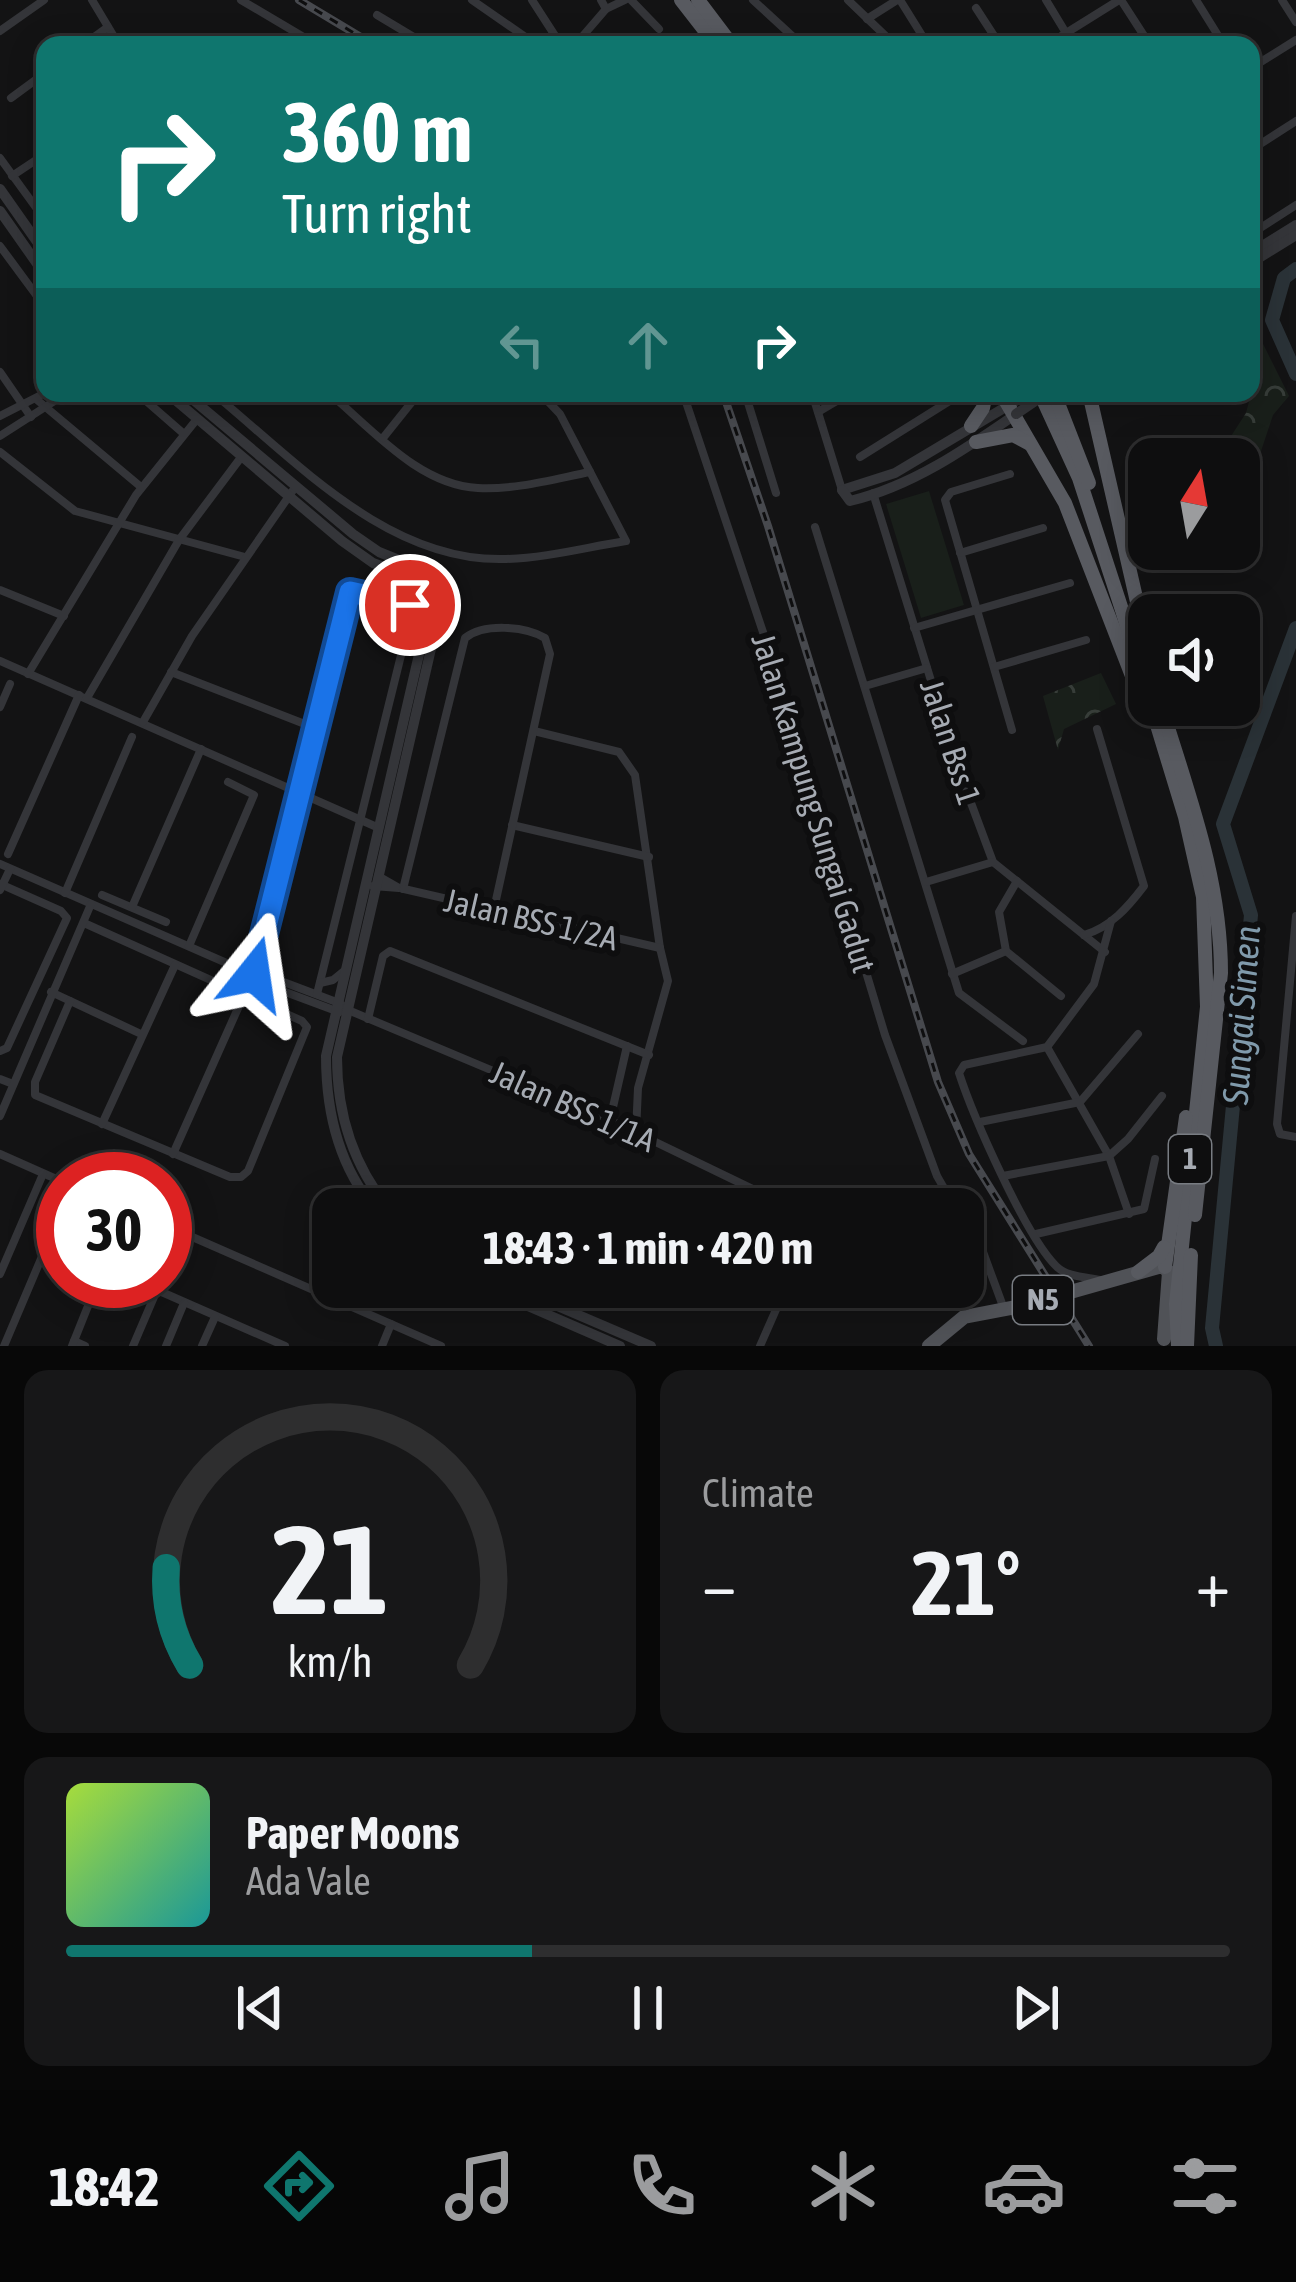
<!DOCTYPE html>
<meta charset="utf-8">
<style>
:root{--surface:#0e0e0f;--page:#171718;--text:#f1f3f6;--muted:#9b9c9e;--line:#2e2e2f;--accent:#0f766e}
body{margin:0;font-family:"Asap Condensed",sans-serif;background:var(--page);color:var(--text);height:100vh;display:flex;flex-direction:column;font-size:45px;white-space:nowrap}
*{box-sizing:border-box;margin:0}
p{font-size:39px;color:var(--muted)}
.icon{flex:none;width:66px;height:66px;fill:none;stroke:currentColor;stroke-width:2;stroke-linecap:round;stroke-linejoin:round}
.map{position:relative;height:1346px;overflow:hidden}
.drawer{display:flex;flex-direction:column;gap:24px;padding:24px;background:#080808;flex:1}
.drawer>*{flex:none}
.banner{position:absolute;left:36px;top:36px;width:1224px;height:366px;border-radius:24px;box-shadow:0 6px 30px #0003,0 0 0 3px var(--line);background:#0f766e;color:#fff;overflow:hidden}
.needle{width:78px;rotate:11deg}
.tools{position:absolute;left:1128px;top:438px;display:grid;gap:24px}
.tools a{display:grid;place-items:center;width:132px;height:132px;border-radius:24px;background:var(--surface);box-shadow:0 6px 30px #0003,0 0 0 3px var(--line);font-size:60px}
.speed{position:absolute;left:36px;top:1152px;display:flex;gap:24px;font-size:60px;font-weight:700;text-align:center}
.speed>*{display:grid;place-content:center;width:156px;height:156px;border-radius:50%;background:var(--surface);box-shadow:0 6px 30px #0003,0 0 0 3px var(--line);line-height:1}
.speed .limit{border:18px solid #d22;background:#fff;color:#111}
.pin{position:absolute;display:grid;place-items:center;width:102px;height:102px;color:#fff;margin:-51px;border:6px solid #fff;border-radius:50%;box-shadow:0 3px 12px #0007}
.me{position:absolute;width:132px;margin:-66px;rotate:15deg;stroke-linejoin:round;filter:drop-shadow(0 0 9px #0008)}
.turn{display:flex;align-items:center;gap:42px;height:252px;padding:0 48px;font-size:54px}
.turn .icon{width:156px;height:156px;stroke-width:2.5}
.turn b{display:block;font-size:84px;line-height:102px}
.lanes{display:flex;align-items:center;height:114px;padding:0 48px;background:#0003;justify-content:center;gap:60px;direction:ltr}
.lanes .off{opacity:.35}
.big{font-size:90px;font-weight:700;line-height:1.1}
.drawer .widget{flex:1;display:flex;flex-direction:column;justify-content:center;gap:18px;min-width:0;padding:0 42px;border-radius:24px;background:var(--page)}
.drawer .dial{align-items:center;gap:0}
.dial svg{height:312px;overflow:visible;fill:none;stroke:var(--line);stroke-width:7;stroke-linecap:round;text-anchor:middle}
.dial text{fill:var(--text);stroke:none}
.song{display:flex;align-items:center;gap:36px}
.cover{width:144px;height:144px;border-radius:18px;background:linear-gradient(135deg,hsl(80 70% 55%),hsl(180 70% 35%))}
.played{height:12px;border-radius:6px;background:linear-gradient(90deg,var(--accent) 40%,var(--line) 40%)}
.keys{display:flex;justify-content:space-around;direction:ltr}
.heat{display:flex;justify-content:space-between;align-items:center;font-size:66px;direction:ltr}
.drawer .tiles{flex:1;display:grid;gap:24px;grid-template-columns:1fr 1fr}
.widget:last-child{grid-column:span 2}
.trip{position:absolute;left:312px;top:1188px;width:672px;height:120px;border-radius:24px;background:var(--surface);box-shadow:0 6px 30px #0003,0 0 0 3px var(--line);font-weight:700;line-height:120px;text-align:center}
.tab-bar{display:flex;height:192px;justify-content:space-around;align-items:center;background:#060606;color:var(--muted)}
.tab-bar .icon{width:84px;height:84px}
.tab-bar .selected{color:var(--accent)}
.tab-bar b{font-size:54px;color:var(--text)}
.map>svg:first-child{display:block}
.grass{fill:#191f1a}
.park{fill:url(#park-crowns)}
.lines{fill:none;stroke-linecap:round;stroke-linejoin:round}
.river{stroke:#2a3237;stroke-width:14}
.minor{stroke:#343539;stroke-width:8}
.tertiary{stroke:#343539;stroke-width:10}
.primary{stroke:#505257;stroke-width:14}
.trunk{stroke:#585a60;stroke-width:14}
.rail-casing{stroke:#47494e;stroke-width:8}
.rail{stroke:#0e0e0f;stroke-width:3;stroke-dasharray:9;stroke-linecap:butt}
.tertiary-bridge{stroke:#343539;stroke-width:10}
.route-casing{stroke:#114b97;stroke-width:30}
.route{stroke:#1a73e8;stroke-width:21}
.labels{text-anchor:middle;stroke-width:12;stroke-linejoin:round;paint-order:stroke}
.shield{fill:#0e0e0f;stroke:#787c82;stroke-width:3}
.shield-label{font-size:30px;font-weight:bold;fill:#a6abb3}
.street-label{font-size:33px;fill:#a6abb3;stroke:#0e0e0f}
.water-label{font-size:36px;font-style:italic;fill:#809aab;stroke:#0e0e0f}
</style>
<div class="map">
<svg width="1296" height="1346" viewBox="0 0 1296 1346">
<defs>
<pattern id="park-crowns" width="20" height="18" patternUnits="userSpaceOnUse" patternTransform="scale(3)"><rect width="20" height="18" fill="#191f1a"/><path d="M2 6a3 3 0 1 1 6 0M12 15a3 3 0 1 1 6 0" fill="none" stroke="#373d39"/></pattern>
</defs>
<rect width="100%" height="100%" fill="#131314"/>
<!-- grass -->
<polygon class="grass" points="929,491 964,605 921,618 886,504"/>
<!-- park -->
<g class="park">
<polygon points="1260,338 1289,396 1273,415 1253,475 1239,468 1239,459 1229,459 1235,450 1226,444 1246,413 1257,372 1251,362 1251,344"/>
<polygon points="1101,673 1116,704 1064,729 1058,750 1043,696"/>
</g>
<g class="lines">
<!-- river -->
<g class="river">
<polyline points="1296,269 1284,278 1272,320 1296,374"/>
<polyline points="1216,1346 1212,1328 1251,915 1223,824 1296,628"/>
</g>
<!-- minor -->
<g class="minor">
<polyline points="92,0 119,45"/>
<polyline points="241,0 317,45"/>
<polyline points="472,0 537,45"/>
<polyline points="532,0 561,45"/>
<polyline points="631,0 659,29"/>
<polyline points="753,0 802,45"/>
<polyline points="848,0 895,45"/>
<polyline points="900,0 928,45"/>
<polyline points="1046,0 1066,33"/>
<polyline points="1121,0 1150,45"/>
<polyline points="1196,0 1224,45"/>
<polyline points="1282,0 1296,22"/>
<polyline points="976,8 1000,45"/>
<polyline points="606,9 625,0"/>
<polyline points="377,15 427,45"/>
<polyline points="867,19 897,0"/>
<polyline points="0,31 44,0"/>
<polyline points="83,45 108,27"/>
<polyline points="575,45 606,9 601,0"/>
<polyline points="1047,45 1119,0"/>
<polyline points="1251,68 1296,40"/>
<polyline points="11,98 45,73"/>
<polyline points="1251,150 1296,121"/>
<polyline points="0,158 45,220"/>
<polyline points="12,176 45,154"/>
<polyline points="1251,234 1296,205"/>
<polyline points="0,246 45,307"/>
<polyline points="0,372 31,417"/>
<polyline points="137,393 184,434"/>
<path d="M213,393c84,69 176,170 293,166 40,-1 81,-12 120,-18l-66,-127 -20,-21"/>
<path d="M329,393c43,36 90,92 149,95 37,2 76,-9 112,-16"/>
<polyline points="683,393 769,650 885,1035 937,1176 956,1209"/>
<polyline points="745,393 776,493"/>
<polyline points="812,393 842,490"/>
<polyline points="36,399 141,487"/>
<polyline points="818,412 850,393"/>
<polyline points="0,416 45,393"/>
<polyline points="0,436 67,393"/>
<polyline points="383,438 419,393"/>
<polyline points="0,452 75,511 245,557"/>
<polyline points="860,457 959,395"/>
<polyline points="1010,474 951,492 945,500 1012,730"/>
<polyline points="873,493 958,768 993,862 1105,952"/>
<polyline points="815,527 959,993 1023,1041"/>
<polyline points="960,553 1043,528"/>
<polyline points="0,590 64,616"/>
<polyline points="914,628 1070,583"/>
<polyline points="0,661 379,828"/>
<polyline points="994,667 1086,640"/>
<polyline points="171,672 315,728"/>
<polyline points="28,674 136,495 197,419"/>
<polyline points="865,686 927,668"/>
<polyline points="87,698 179,540 242,456"/>
<polyline points="0,707 10,684"/>
<polyline points="143,722 192,636 296,486"/>
<polyline points="534,731 619,752 635,775 660,948 668,981 638,1088 636,1132"/>
<polyline points="512,825 649,857"/>
<polyline points="8,854 79,695"/>
<polyline points="0,864 254,975 265,975 339,1003 348,1010 610,1120 794,1209"/>
<polyline points="1017,881 999,912 1006,951 1061,996"/>
<polyline points="926,882 993,862"/>
<polyline points="0,884 61,911 67,918 7,1048 0,1051"/>
<polyline points="373,886 399,888 378,876"/>
<path d="M403,889l62,-251c19,-15 60,-12 80,0l5,16 -56,255"/>
<polyline points="404,889 660,948"/>
<polyline points="0,890 10,869"/>
<polyline points="65,893 132,737"/>
<polyline points="102,895 166,922"/>
<polyline points="132,907 201,749"/>
<polyline points="1296,916 1277,1124 1280,1134 1296,1137"/>
<path d="M1084,935c27,-8 44,-28 60,-49l-47,-157"/>
<polyline points="189,946 254,795 228,782"/>
<polyline points="952,974 1006,951"/>
<polyline points="254,975 350,592 405,604 412,611 317,994"/>
<polyline points="255,976 261,983 339,1012"/>
<polyline points="320,983 333,980 344,971"/>
<polyline points="51,992 141,1034"/>
<polyline points="70,1001 35,1082 35,1095 230,1177 241,1177 248,1171 307,1027 302,1021 84,923"/>
<polyline points="368,1019 383,956 390,951 649,1055"/>
<polyline points="1047,1047 1109,1156 1129,1214"/>
<polyline points="0,1079 13,1084"/>
<polyline points="0,1116 91,904"/>
<polyline points="610,1120 627,1046"/>
<polyline points="980,1122 1080,1102 1138,1034"/>
<polyline points="102,1124 175,965"/>
<polyline points="0,1154 63,1182"/>
<polyline points="173,1154 243,997"/>
<polyline points="1003,1176 1109,1156 1128,1139 1162,1096"/>
<polyline points="963,1221 983,1252 1004,1309"/>
<polyline points="165,1225 441,1346"/>
<polyline points="1036,1234 1144,1209 1155,1159"/>
<polyline points="47,1243 63,1249"/>
<polyline points="165,1272 182,1232"/>
<polyline points="0,1274 43,1174"/>
<path d="M1100,1280c-15,-3 -33,-3 -44,-14 -31,-31 -83,-150 -97,-193l5,-8 83,-18 47,-63 17,-63"/>
<polyline points="161,1281 157,1290 285,1346"/>
<polyline points="74,1341 85,1346"/>
<polyline points="4,1346 63,1207"/>
<polyline points="72,1346 98,1281"/>
<polyline points="133,1346 157,1290"/>
<polyline points="166,1346 184,1303"/>
<polyline points="202,1346 215,1317"/>
<polyline points="382,1346 391,1324"/>
<polyline points="760,1346 786,1287"/>
</g>
<!-- tertiary -->
<g class="tertiary">
<polyline points="0,189 45,253"/>
<polyline points="0,211 45,275"/>
<polyline points="1251,253 1296,225"/>
<polyline points="1251,263 1296,235"/>
<path d="M167,393l175,148 31,22 51,19 9,12 -107,462c0,56 12,109 49,153"/>
<path d="M185,393l168,141 26,18 57,23 9,13 -108,469c0,57 15,107 52,152"/>
<polyline points="842,490 895,473 1029,393"/>
<path d="M842,490l8,11c62,-15 114,-51 166,-87"/>
<polyline points="484,1287 620,1346"/>
<polyline points="513,1287 651,1346"/>
</g>
<!-- primary -->
<polyline class="primary" points="929,1346 964,1317 1021,1306 1162,1266 1169,1272 1164,1339"/>
<!-- trunk -->
<g class="trunk">
<polyline points="681,0 716,45"/>
<polyline points="698,0 732,45"/>
<polyline points="1001,393 1065,503 1132,676"/>
<polyline points="1040,393 1079,478 1122,610 1185,817 1203,897 1207,1007 1176,1304 1178,1346"/>
<polyline points="1054,393 1089,483"/>
<polyline points="1089,393 1143,628"/>
<polyline points="971,426 983,408 986,393"/>
<polyline points="976,442 1013,435 1030,444"/>
<polyline points="1133,618 1149,668"/>
<path d="M1161,705c27,89 60,173 60,268l-26,242"/>
<polyline points="1165,1267 1186,1117"/>
<polyline points="1138,1272 1159,1256 1164,1247"/>
<polyline points="1187,1346 1191,1255"/>
</g>
<defs>
<g id="rail">
<polyline points="299,0 374,45"/>
<polyline points="723,393 768,526 938,1082 969,1154 1089,1346"/>
</g>
</defs>
<!-- rail casing -->
<use href="#rail" class="rail-casing"/>
<!-- rail -->
<use href="#rail" class="rail"/>
<!-- tertiary-bridge -->
<polyline class="tertiary-bridge" points="1016,414 1047,393"/>
</g>
<g class="lines">
<defs>
<polyline id="route" points="254,974 350,592 410,605"/>
</defs>
<!-- route casing -->
<use href="#route" class="route-casing"/>
<!-- route -->
<use href="#route" class="route"/>
</g>
<g class="labels">
<!-- shield labels -->
<g class="shield">
<rect x="1169" y="1135" width="42" height="48" rx="9"/>
<rect x="1013" y="1276" width="60" height="48" rx="9"/>
</g>
<g class="shield-label">
<text x="1190" y="1169">1</text>
<text x="1043" y="1310">N5</text>
</g>
<!-- street labels -->
<g class="street-label">
<text transform="translate(951 742) rotate(72)" y="12">Jalan Bss 1</text>
<text transform="translate(814 803) rotate(73)" y="12">Jalan Kampung Sungai Gadut</text>
<text transform="translate(531 919) rotate(13)" y="12">Jalan BSS 1/2A</text>
<text transform="translate(573 1106) rotate(24)" y="12">Jalan BSS 1/1A</text>
</g>
<!-- water labels -->
<g class="water-label">
<text transform="translate(1241 1015) rotate(-86)" y="13">Sungai Simen</text>
</g>
</g>
</svg>
<div class="tools">
<a><svg class="needle" viewBox="-14 -14 28 28"><path d="M0-13l5 13h-10z" fill="#e53935"/><path d="M0 13l5-13h-10z" fill="#9b9c9e"/></svg></a>
<a><svg class="icon" aria-label="sound" viewBox="0 0 24 24"><path d="M4 9h4l5-4v14l-5-4H4zM17 9q2 3 0 6"/></svg></a>
</div>
<div class="speed"><div class="limit">30</div></div>
<div class="pin" style="left:410px;top:605px;background:#d93025"><svg class="icon" aria-label="arrive" viewBox="0 0 24 24"><path d="M6 21V4h12l-3 4 3 4H6"/></svg></div>
<svg class="me" style="left:254px;top:974px" viewBox="-20 -20 40 40"><path d="M0-17L14 15 0 8-14 15z" fill="#1a73e8" stroke="#fff" stroke-width="4"/></svg>
<div class="trip">18:43 · 1 min · 420 m</div>
<div class="banner">
<div class="turn"><svg class="icon" aria-label="right" viewBox="0 0 24 24"><path d="M7 20v-9h11M14 6l5 5-5 5"/></svg><div><b>360 m</b>Turn right</div></div>
<div class="lanes"><svg class="icon off" aria-label="left" viewBox="0 0 24 24"><path d="M17 20v-9H6M10 6l-5 5 5 5"/></svg><svg class="icon off" aria-label="ahead" viewBox="0 0 24 24"><path d="M12 20V5M6 11l6-6 6 6"/></svg><svg class="icon" aria-label="right" viewBox="0 0 24 24"><path d="M7 20v-9h11M14 6l5 5-5 5"/></svg></div>
</div>
</div>
<section class="drawer">
<div class="tiles">
<div class="widget dial"><svg viewBox="0 0 100 80">
<path d="M14 69A42 42 0 1 1 86 69"/>
<path d="M14 69A42 42 0 0 1 8 44" stroke="#0f766e"/>
<text x="50" y="56" font-size="32" font-weight="700">21</text>
<text x="50" y="72" font-size="11">km/h</text>
</svg></div>
<div class="widget"><p>Climate</p>
<div class="heat"><a>−</a><b class="big">21°</b><a>+</a></div>
</div>
<div class="widget">
<div class="song"><i class="cover"></i><div><b>Paper Moons</b><p>Ada Vale</p></div></div>
<div class="played"></div>
<div class="keys"><svg class="icon" aria-label="previous" viewBox="0 0 24 24"><path d="M18 5L8 12l10 7zM5 5v14"/></svg><svg class="icon" aria-label="pause" viewBox="0 0 24 24"><path d="M8 5v14M16 5v14"/></svg><svg class="icon" aria-label="next" viewBox="0 0 24 24"><path d="M6 5l10 7-10 7zM19 5v14"/></svg></div>
</div>
</div>
</section>
<nav class="tab-bar">
<b>18:42</b>
<svg class="icon selected" aria-label="directions" viewBox="0 0 24 24"><path d="M12 3l9 9-9 9-9-9zM9 14v-3h6M13 9l2 2-2 2"/></svg>
<svg class="icon" aria-label="music" viewBox="0 0 24 24"><path d="M9 18V5l10-2v13"/><circle cx="6" cy="18" r="3"/><circle cx="16" cy="16" r="3"/></svg>
<svg class="icon" aria-label="phone" viewBox="0 0 24 24"><path d="M5 4h4l2 5-3 2q2 4 5 5l2-3 5 2v4C11 20 4 13 5 4z"/></svg>
<svg class="icon" aria-label="climate" viewBox="0 0 24 24"><path d="M12 3v18M4 7l16 10M4 17L20 7"/></svg>
<svg class="icon" aria-label="car" viewBox="0 0 24 24"><path d="M5 17H2v-5l4-1 3-4h7l3 4 3 1v5h-3M9 17h6M6 11h13"/><circle cx="7" cy="17" r="2"/><circle cx="17" cy="17" r="2"/></svg>
<svg class="icon" aria-label="filters" viewBox="0 0 24 24"><path d="M4 7h16M4 17h16"/><circle cx="9" cy="7" r="2"/><circle cx="15" cy="17" r="2"/></svg>
</nav>
